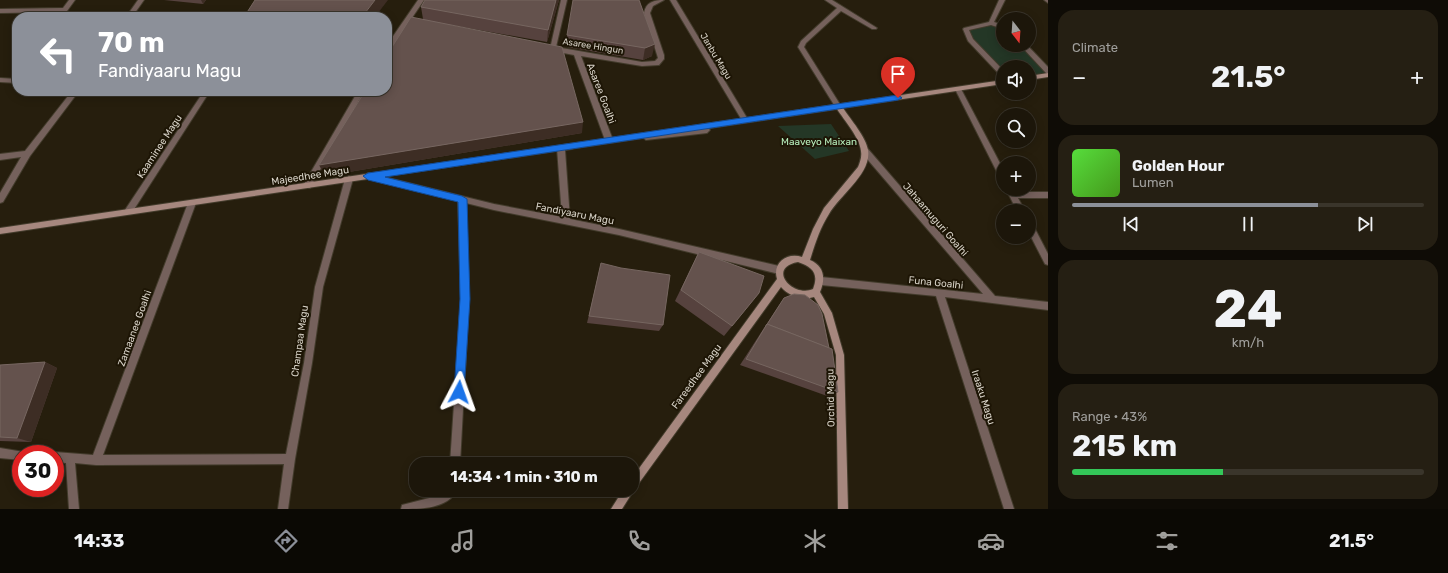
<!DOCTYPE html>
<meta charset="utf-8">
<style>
:root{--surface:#1c160a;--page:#251f13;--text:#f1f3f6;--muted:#a09f9c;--line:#3a352b;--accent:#8c9099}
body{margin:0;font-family:Rubik,sans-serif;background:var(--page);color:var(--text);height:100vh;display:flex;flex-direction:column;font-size:15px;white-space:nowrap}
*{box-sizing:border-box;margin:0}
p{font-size:13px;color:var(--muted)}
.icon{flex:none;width:22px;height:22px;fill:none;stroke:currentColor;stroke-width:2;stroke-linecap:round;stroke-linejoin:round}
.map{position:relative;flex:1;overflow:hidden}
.panel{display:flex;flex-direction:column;gap:10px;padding:10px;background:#0f0c06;width:400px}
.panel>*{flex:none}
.guide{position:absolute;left:12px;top:12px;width:380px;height:84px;border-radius:16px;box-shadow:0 2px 10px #0003,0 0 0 1px var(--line);background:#8c9099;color:#fff;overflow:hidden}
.needle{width:26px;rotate:163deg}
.tools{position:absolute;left:996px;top:12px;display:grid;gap:8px}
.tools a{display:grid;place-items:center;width:40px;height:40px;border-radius:50%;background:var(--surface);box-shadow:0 2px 10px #0003,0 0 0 1px var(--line);font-size:20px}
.speed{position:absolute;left:12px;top:445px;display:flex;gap:8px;font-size:20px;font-weight:700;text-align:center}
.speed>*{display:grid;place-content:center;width:52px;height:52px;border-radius:50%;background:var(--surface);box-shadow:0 2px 10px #0003,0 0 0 1px var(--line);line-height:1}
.speed .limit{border:6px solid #d22;background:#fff;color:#111}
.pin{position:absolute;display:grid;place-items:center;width:34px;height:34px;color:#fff;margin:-41px -17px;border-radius:50% 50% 50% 0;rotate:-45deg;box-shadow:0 0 4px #0007}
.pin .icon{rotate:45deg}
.me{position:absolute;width:44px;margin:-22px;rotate:4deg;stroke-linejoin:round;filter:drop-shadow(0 0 3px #0008)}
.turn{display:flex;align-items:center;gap:14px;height:84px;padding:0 20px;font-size:18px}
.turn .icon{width:52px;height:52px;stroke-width:2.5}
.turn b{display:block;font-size:28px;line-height:34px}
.big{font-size:30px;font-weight:700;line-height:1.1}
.panel .card{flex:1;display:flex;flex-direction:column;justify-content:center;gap:6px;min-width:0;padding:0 14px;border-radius:16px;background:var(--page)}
.panel .dial{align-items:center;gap:0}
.dial b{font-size:52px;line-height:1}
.song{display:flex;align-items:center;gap:12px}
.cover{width:48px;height:48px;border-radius:6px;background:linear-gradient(135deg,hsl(110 70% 55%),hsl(100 70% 35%))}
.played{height:4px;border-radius:2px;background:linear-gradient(90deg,var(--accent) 70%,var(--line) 70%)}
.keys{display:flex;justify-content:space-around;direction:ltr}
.heat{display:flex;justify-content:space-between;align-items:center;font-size:22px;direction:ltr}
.charge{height:6px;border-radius:3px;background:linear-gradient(90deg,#34c759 43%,var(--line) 0)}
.trip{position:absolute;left:409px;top:457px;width:230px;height:40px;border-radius:16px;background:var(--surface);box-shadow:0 2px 10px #0003,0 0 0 1px var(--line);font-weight:700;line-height:40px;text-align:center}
.menu{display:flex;height:64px;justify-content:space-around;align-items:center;background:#0b0904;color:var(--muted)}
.menu .icon{width:28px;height:28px}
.menu .on{color:var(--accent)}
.menu b{font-size:18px;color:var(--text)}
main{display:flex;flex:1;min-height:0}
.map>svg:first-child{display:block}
.green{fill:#243726}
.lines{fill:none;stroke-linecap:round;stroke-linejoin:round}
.street-casing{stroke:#423b2b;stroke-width:2}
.secondary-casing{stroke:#423b2b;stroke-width:2}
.street{fill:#75615c;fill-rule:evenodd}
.secondary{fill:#a6877e;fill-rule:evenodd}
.wall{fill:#56423e}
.shaded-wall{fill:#3d2d24}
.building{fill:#64524d;stroke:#766660}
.route{fill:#1a73e8;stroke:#114b97}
.labels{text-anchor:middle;stroke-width:4;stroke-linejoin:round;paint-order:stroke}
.far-street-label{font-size:9px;fill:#d8d3c8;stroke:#1d1505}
.street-label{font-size:10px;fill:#d8d3c8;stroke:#1d1505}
.park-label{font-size:10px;fill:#b8f0be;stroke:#1d1505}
</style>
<main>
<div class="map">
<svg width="1048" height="509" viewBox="0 0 1048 509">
<rect width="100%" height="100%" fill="#261e0d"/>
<!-- green -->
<g class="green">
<polygon points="991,23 1003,27 1003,45 1023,45 1048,71 1048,75 1029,78 1029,67 1003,67 1003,74 970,40 966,29"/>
<polygon points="831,124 849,151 815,159 778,126"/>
</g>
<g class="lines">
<defs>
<g id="street">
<polygon points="69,0 75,0 67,11 65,12 0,13 0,9 63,8"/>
<polygon points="138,0 144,0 132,17 126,17"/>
<polygon points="418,0 424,0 389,52 387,52 387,45"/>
<path d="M561,0h6l-11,47 86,15 13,-1 3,-3 -14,-45c2,-11 10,-13 20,-13l-11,6 -3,7 14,42v4l-5,6 -17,1 -61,-10 32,84 -2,2 -2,1 -4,-3 -31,-85 -21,-4 -3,-2z"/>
<polygon points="670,0 676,0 747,118 748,120 747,122 743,122"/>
<polygon points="825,0 832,0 877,28 876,29 872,29 841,11 806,43 804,47 841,106 838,108 836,108 798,47 801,41 837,8"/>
<polygon points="999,0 1005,0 994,22 1003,25 1003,29 991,25 969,30 973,39 1003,70 1003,76 1001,76 968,41 963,29 964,28 989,22"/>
<polygon points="1044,0 1048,0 1048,3"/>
<polygon points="1020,45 1027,45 1048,67 1048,73 1046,73"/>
<polygon points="0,78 17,79 17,83 0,82"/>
<polygon points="956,87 958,87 961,89 1003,169 1003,179 999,176 955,89"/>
<polygon points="72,91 79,91 30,156 3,202 0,203 0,193 21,157 0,160 0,154 25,151"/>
<polygon points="204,91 210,91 131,214 125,214 124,212 125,210"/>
<polygon points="358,91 364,91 310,188 304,188 303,186 304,184"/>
<polygon points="707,127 710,130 707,133 646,140 642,137 646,134"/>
<polygon points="569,144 572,145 573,147 572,149 565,150 570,219 619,229 779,266 782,267 783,270 782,273 779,274 619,235 494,210 466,203 469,299 460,464 450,464 461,299 458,201 368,179 364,176 368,173 494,204 562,217 557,148 558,146"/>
<polygon points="865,148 868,149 995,296 1048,302 1048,310 945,297 1014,509 1004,509 936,296 821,285 818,284 817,281 818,278 821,277 983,294 862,153 861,151"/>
<polygon points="349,176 353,179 323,287 312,363 295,459 288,509 278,509 284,464 96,465 75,463 79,509 69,509 66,463 55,462 55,454 51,454 55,452 93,455 188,203 192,200 196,203 103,455 286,454 304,363 315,287 345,179"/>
<polygon points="1006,189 1014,189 1015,192 1048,192 1048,198 1018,198 1025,211 1017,211"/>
<polygon points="1029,222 1032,223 1048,254 1048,265 1045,264 1029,233"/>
<polygon points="0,448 24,452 25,454 21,454 21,460 0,458"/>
<path d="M446,490h11c-9,19 -37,19 -56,19l1,-4 35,-9z"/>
</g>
<g id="secondary">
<polygon points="1048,73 1048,77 1029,80 1029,76"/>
<path d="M1003,80v4l-160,24c8,12 23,29 25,42 4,23 -29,46 -39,64 -9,14 -14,30 -19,46 14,6 16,18 10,32l12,21 12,42 4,154h-10l-2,-154 -12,-41 -10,-17c-12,4 -25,-1 -33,-10l-147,203 -12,19h-11l12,-19h9v-12l145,-199c-5,-16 10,-27 25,-22l11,-28 11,-21 34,-41c2,-5 4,-10 3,-16 -1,-13 -17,-31 -24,-42l-837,125v-6zM798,262c15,5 21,12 15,27 -20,9 -47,-21 -15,-27z"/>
</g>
</defs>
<!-- street casing -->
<use href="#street" class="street-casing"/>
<!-- secondary casing -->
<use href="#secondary" class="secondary-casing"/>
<!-- street -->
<use href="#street" class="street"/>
<!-- secondary -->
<use href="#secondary" class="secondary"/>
</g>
<!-- wall -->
<g class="wall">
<polygon points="164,0 206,0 203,4"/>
<polygon points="559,0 547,42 451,25 582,133 325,176 423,19 421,7"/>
<polygon points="641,1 640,2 652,56 643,60 566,47 567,35"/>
<polygon points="699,252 759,293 724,336 675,301"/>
<polygon points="601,263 663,325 659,331 587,323"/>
<polygon points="784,298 838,392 830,397 740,365 762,331"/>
<polygon points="45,362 57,368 31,442 0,441 0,365"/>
</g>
<!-- shaded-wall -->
<g class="shaded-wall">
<polygon points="201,0 206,0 203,4"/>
<polygon points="375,0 388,0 375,17 362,17"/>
<polygon points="556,0 559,0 547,42 548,30"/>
<polygon points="655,44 652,56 643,60 645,48"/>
<polygon points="583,122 582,133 325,176 319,165"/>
<polygon points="45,362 57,368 31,442 17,438"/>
</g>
<!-- building -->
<g class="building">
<polygon points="255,0 375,0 362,17 244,17"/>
<polygon points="425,0 556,0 548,30 421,7"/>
<polygon points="573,0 639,0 655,44 645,48 567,35"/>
<polygon points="411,17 562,47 583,122 319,165 365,91 387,91 387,55"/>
<polygon points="699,252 764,276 759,293 732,326 681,290"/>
<polygon points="601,263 621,268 670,275 663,325 589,316"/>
<polygon points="794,294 805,295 818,305 822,314 829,348 767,324 766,326 784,298"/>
<polygon points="767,324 832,349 838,392 746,359"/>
<polygon points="45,362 17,438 0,437 0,365"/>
</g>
<!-- route -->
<polygon class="route" points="898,95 902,98 898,100 385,177 462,196 467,199 470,299 464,392 463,395 459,397 455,395 454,392 460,299 458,202 368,180 363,176 368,173"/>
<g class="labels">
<!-- far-street labels -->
<g class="far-street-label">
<text transform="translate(593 46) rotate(9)" y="3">Asaree Hingun</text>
<text transform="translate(716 56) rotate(59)" y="3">Janbu Magu</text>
</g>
<!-- street labels -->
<g class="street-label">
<text transform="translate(602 93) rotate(69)" y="4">Asaree Goalhi</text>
<text transform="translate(159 146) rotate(-57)" y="4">Kaaminee Magu</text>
<text transform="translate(310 175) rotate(-9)" y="4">Majeedhee Magu</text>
<text transform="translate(575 213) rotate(11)" y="4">Fandiyaaru Magu</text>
<text transform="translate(936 219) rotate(49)" y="4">Jahaamuguri Goalhi</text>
<text transform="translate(936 282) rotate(6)" y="4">Funa Goalhi</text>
<text transform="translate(134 328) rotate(-70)" y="4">Zamaanee Goalhi</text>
<text transform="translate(299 341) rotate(-82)" y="4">Champaa Magu</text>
<text transform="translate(696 376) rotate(-54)" y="4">Fareedhee Magu</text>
<text transform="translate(984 397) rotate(72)" y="4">Iraaku Magu</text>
<text transform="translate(830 398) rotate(-91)" y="4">Orchid Magu</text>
</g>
<!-- park labels -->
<g class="park-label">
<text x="819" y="145">Maaveyo Maixan</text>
</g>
</g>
</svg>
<div class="tools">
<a><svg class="needle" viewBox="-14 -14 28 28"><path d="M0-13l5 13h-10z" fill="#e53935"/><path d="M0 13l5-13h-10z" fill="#a09f9c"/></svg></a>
<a><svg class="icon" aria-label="sound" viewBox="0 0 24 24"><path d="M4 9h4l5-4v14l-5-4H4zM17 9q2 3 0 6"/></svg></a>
<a><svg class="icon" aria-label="search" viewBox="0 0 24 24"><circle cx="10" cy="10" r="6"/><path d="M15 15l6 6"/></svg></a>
<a>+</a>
<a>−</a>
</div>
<div class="speed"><div class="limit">30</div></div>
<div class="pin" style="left:898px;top:98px;background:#d93025"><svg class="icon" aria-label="arrive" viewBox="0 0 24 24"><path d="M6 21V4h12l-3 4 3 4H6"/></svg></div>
<svg class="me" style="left:459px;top:392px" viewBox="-20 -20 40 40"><path d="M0-17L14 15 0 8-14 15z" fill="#1a73e8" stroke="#fff" stroke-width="4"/></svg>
<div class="trip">14:34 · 1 min · 310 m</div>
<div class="guide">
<div class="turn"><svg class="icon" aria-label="left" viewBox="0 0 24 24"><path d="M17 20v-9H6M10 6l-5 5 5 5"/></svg><div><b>70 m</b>Fandiyaaru Magu</div></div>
</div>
</div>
<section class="panel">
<div class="card"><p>Climate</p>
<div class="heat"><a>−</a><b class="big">21.5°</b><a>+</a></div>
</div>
<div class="card">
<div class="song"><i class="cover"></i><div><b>Golden Hour</b><p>Lumen</p></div></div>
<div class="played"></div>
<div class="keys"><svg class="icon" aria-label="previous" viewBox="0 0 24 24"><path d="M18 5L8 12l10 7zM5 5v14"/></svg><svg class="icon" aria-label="pause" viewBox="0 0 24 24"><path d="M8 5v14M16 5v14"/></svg><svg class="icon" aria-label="next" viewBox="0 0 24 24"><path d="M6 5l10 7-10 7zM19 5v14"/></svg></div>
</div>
<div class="card dial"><b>24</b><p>km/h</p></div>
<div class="card"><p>Range · 43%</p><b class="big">215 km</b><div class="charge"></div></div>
</section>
</main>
<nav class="menu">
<b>14:33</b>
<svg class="icon on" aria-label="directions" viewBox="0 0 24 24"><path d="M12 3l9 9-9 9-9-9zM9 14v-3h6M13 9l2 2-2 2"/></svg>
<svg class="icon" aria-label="music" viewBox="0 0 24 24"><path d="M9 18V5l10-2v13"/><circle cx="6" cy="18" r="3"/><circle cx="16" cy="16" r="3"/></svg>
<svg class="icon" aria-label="phone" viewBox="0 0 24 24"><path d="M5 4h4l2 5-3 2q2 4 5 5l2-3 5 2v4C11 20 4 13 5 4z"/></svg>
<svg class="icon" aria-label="climate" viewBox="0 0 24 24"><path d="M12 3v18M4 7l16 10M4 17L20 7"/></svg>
<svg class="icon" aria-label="car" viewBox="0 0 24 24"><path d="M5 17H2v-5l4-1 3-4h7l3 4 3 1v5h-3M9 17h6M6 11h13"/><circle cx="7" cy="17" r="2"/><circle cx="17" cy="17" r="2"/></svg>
<svg class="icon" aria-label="filters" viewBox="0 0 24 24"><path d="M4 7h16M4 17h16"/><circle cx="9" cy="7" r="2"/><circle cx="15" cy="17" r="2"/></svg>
<b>21.5°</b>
</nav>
